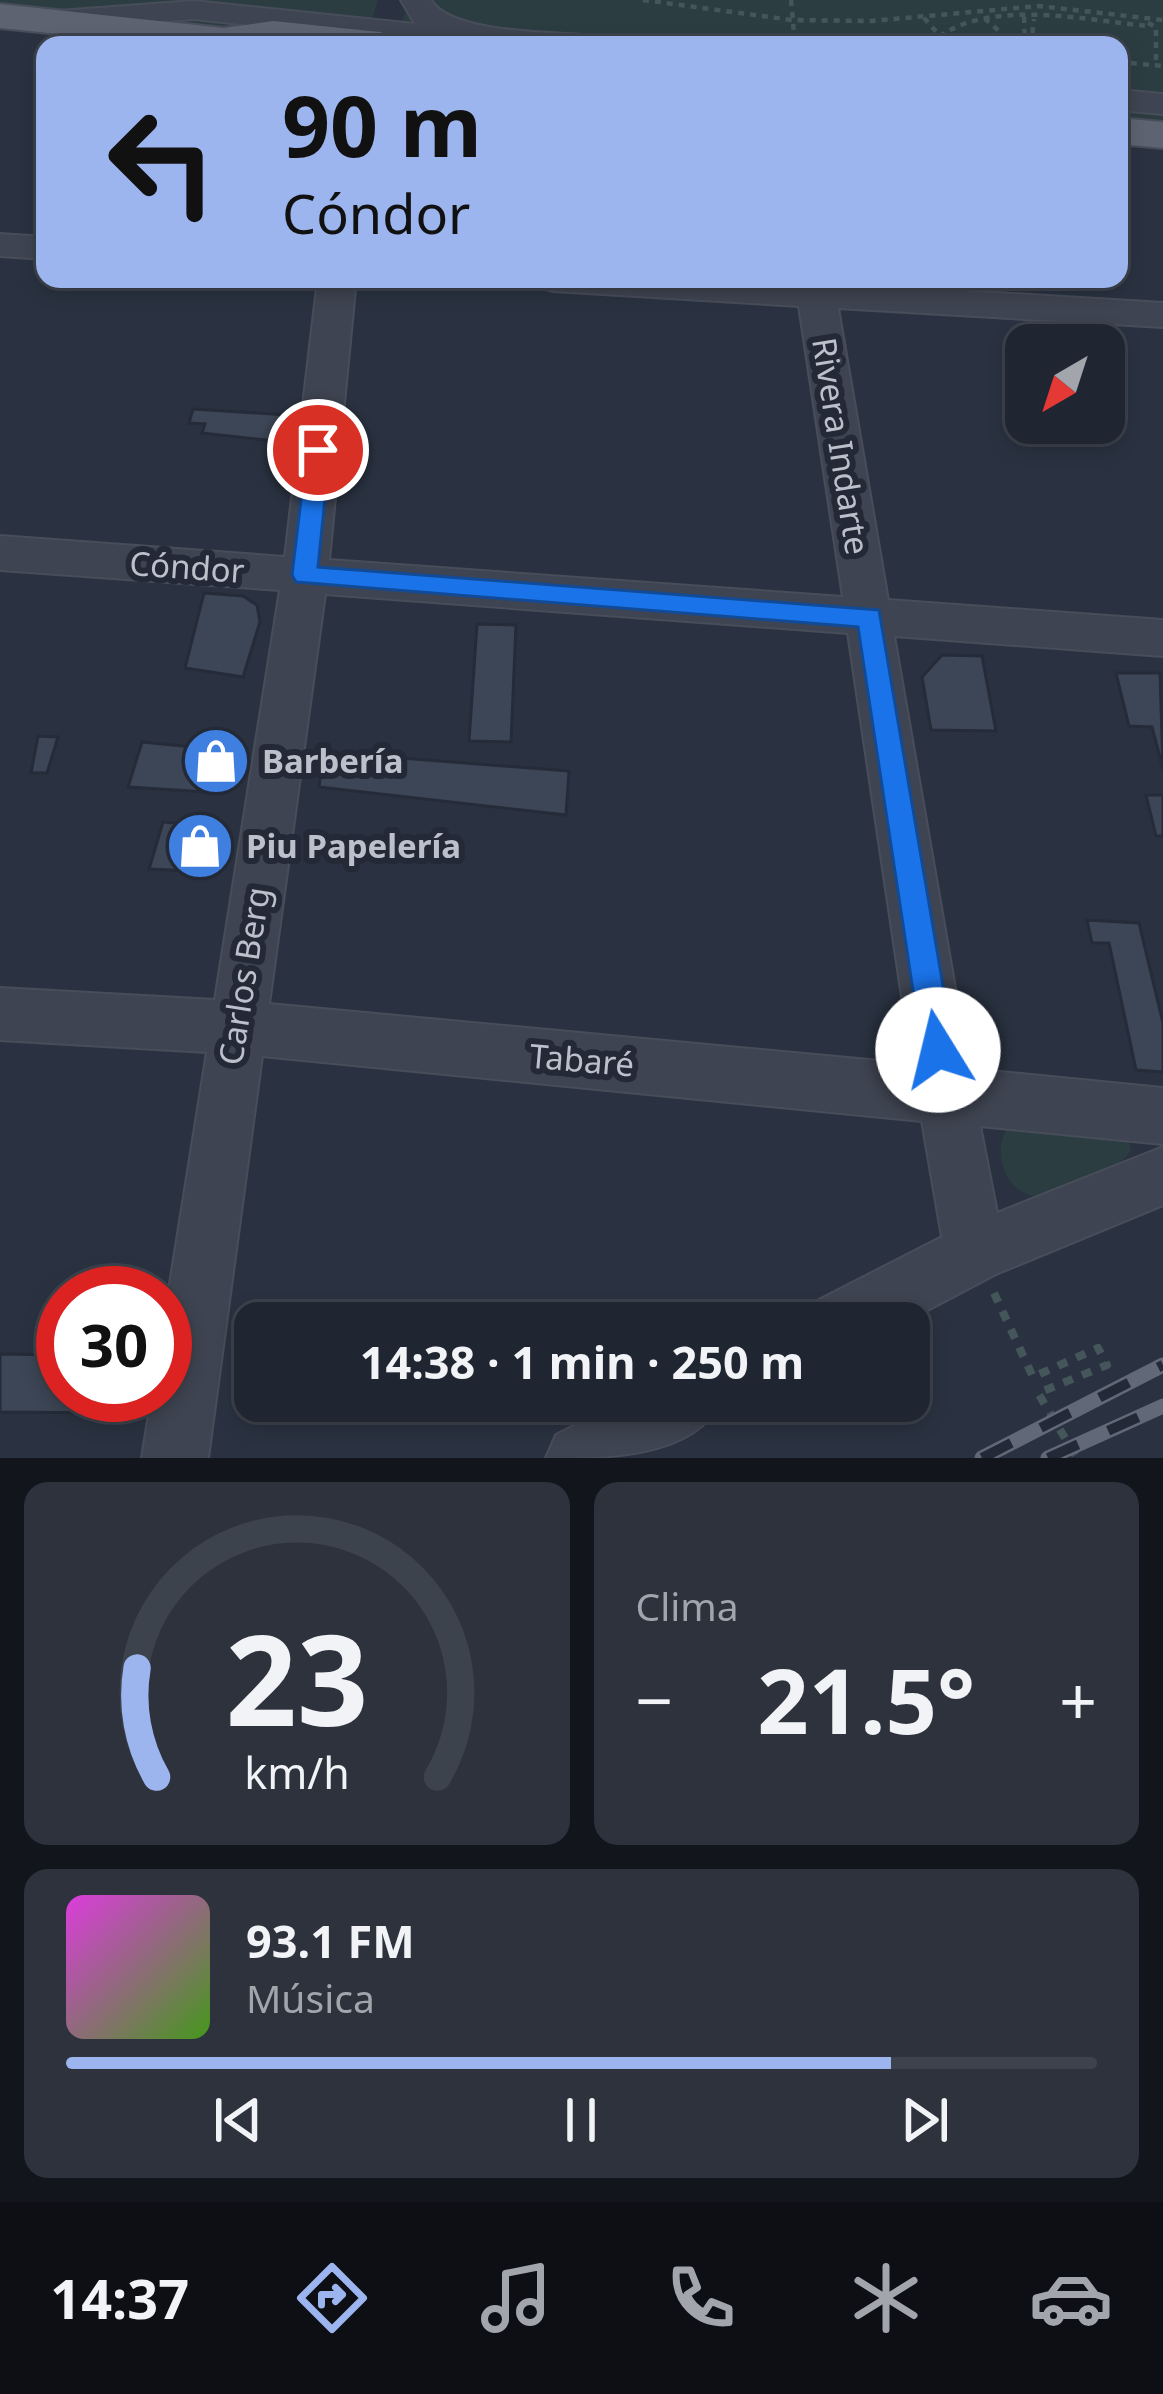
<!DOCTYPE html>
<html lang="es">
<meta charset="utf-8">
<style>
:root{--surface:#202631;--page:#2d323d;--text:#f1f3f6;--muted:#a2a5ab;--line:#3d434d;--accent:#9db5ee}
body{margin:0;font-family:"Noto Sans",sans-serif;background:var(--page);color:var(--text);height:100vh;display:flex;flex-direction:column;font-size:45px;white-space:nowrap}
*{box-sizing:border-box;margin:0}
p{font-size:39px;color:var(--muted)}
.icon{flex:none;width:66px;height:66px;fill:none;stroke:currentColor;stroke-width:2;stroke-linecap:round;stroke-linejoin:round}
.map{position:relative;height:1458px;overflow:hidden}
.panel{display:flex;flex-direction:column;gap:24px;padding:24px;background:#12151b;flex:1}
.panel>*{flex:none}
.top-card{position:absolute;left:36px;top:36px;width:1092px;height:252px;border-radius:24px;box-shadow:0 6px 18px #0003,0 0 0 3px var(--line);background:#9db5ee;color:#111;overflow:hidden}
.needle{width:78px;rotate:219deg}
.fabs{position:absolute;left:1005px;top:324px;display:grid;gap:24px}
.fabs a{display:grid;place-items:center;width:120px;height:120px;border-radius:24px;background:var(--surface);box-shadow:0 6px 18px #0003,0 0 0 3px var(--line);font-size:60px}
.speed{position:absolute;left:36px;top:1266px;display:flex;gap:24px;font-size:60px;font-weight:700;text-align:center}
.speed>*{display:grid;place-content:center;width:156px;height:156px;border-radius:50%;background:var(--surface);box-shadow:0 6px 18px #0003,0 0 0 3px var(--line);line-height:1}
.speed .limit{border:18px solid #d22;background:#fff;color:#111}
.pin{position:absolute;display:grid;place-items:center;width:102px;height:102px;color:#fff;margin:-51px;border:6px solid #fff;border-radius:50%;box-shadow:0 3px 12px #0007}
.me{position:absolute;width:132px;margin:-66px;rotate:351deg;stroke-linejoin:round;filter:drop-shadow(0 0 9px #0008)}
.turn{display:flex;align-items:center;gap:42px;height:252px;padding:0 48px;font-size:54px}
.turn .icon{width:156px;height:156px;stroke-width:2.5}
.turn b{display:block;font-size:84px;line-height:102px}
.big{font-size:90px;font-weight:700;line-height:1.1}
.panel .card{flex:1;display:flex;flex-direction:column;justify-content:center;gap:18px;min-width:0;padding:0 42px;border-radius:24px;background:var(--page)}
.panel .dial{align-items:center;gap:0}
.dial svg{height:312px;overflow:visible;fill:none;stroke:var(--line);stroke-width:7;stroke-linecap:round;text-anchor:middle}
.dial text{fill:var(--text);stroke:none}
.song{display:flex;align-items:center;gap:36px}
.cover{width:144px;height:144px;border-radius:18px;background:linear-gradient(135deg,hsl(300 70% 55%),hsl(100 70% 35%))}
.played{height:12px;border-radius:6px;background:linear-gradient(90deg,var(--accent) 80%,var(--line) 80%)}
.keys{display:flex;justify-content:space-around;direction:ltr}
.heat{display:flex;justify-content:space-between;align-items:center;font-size:66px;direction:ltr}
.panel .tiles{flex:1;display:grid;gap:24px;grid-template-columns:1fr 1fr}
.card:last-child{grid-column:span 2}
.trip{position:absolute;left:234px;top:1302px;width:696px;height:120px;border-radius:24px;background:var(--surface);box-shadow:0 6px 18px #0003,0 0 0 3px var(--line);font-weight:700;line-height:120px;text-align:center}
.menu{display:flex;height:192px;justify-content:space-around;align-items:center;background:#0d0f14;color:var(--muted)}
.menu .icon{width:84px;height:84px}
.menu .selected{color:var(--accent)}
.menu b{font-size:54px;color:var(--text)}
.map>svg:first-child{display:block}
.green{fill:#2c3d42}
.building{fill:#3d4656;stroke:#252b38;stroke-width:3}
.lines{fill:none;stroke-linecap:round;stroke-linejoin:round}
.minor-casing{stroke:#484d5a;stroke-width:4}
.major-casing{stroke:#484d5a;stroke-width:4}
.path-far1{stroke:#45565a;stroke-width:4.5;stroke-dasharray:6 6;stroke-linecap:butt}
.path{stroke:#45565a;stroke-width:8;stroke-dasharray:10 10;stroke-linecap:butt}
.minor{fill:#3e4451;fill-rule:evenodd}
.major{fill:#5d6371;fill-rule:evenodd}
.rail-casing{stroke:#616877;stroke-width:15}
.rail{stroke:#232936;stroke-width:10;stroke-dasharray:33;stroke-linecap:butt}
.route{fill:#1a73e8;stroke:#114b97;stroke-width:3}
.labels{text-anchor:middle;stroke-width:12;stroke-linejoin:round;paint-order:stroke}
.street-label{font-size:33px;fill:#bbc0cb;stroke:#232936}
.poi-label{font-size:33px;font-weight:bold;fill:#bbc0cb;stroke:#232936;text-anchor:start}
</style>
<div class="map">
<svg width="1163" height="1458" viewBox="0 0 1163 1458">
<rect width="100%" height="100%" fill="#2a3241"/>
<!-- green -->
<g class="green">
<polygon points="0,0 378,0 367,33 220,30 0,7"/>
<polygon points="416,0 1163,0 1163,125 1119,120 1119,45 398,45 395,40 406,11"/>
<path d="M1009,1125l118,11 4,14c-8,18 -70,45 -91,46 -36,1 -49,-47 -31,-71z"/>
</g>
<!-- building -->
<g class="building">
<polygon points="193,409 288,415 284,442 202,433 205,424 189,423"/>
<polygon points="204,593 243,596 257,605 260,622 243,677 185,668"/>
<polygon points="477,624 516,625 511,742 469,741"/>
<polygon points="942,655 982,656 996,731 931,730 922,677"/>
<polygon points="1116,673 1160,673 1163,769 1152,727 1129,726"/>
<polygon points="38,736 58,737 47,773 31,773"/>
<polygon points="142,742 234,751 223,793 128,787"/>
<polygon points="323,752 569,771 566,815 319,787"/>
<polygon points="1146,795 1163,795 1163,836 1156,836"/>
<polygon points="163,822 219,827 209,872 149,869"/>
<polygon points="1087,920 1139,923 1163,1023 1163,1072 1136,1070 1109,943 1092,943"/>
<polygon points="0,1354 63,1355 63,1395 123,1395 120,1413 0,1412"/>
</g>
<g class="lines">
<defs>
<g id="minor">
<path d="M401,0h30c19,34 125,32 164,36l16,9h-178l-239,-26 -149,11 -15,-9 15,-9 149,-11 221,23z"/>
<polygon points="1119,90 1163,94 1163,114 1119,110"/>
<polygon points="0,234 45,237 45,259 0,256"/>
<path d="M318,279h38l-27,281 514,37 -44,-291 -246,-15 -13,-4 -6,-8h299v4l330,20v24l-325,-19 50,292 275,20v36l-269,-20 75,433 194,19v56l-183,-18 17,87 166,-66v58l-167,69 -93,49h-95l9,-22 125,-64 -20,-116 -660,-65 -54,402h-66l10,-63h13v-80l42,-263 -207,-12v-52l215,12 65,-410 -280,-20v-34l285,21zM325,594l523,39 64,431 -643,-60z"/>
<path d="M622,1401h99c-27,57 -115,57 -175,57l10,-23z"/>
</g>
<g id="major">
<polygon points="0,4 224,28 273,21 380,32 394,36 400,44 166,45 0,28"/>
<polygon points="1119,118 1163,122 1163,148 1119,144"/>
</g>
</defs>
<!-- minor casing -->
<use href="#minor" class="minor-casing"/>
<!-- major casing -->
<use href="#major" class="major-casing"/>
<!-- path-far1 -->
<g class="path-far1">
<polyline points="643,0 792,20 871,21 1039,6 1163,20"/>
<polyline points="791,0 795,45"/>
<polyline points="1024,17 1025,45"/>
<polyline points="924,18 942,38"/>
<polyline points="1148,23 1156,27 1156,65"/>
<polyline points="997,36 1002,40 999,45"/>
<polyline points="625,37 710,45"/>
<path d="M955,45l-12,-11c55,-34 143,-14 205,-8"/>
<polyline points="981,45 999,31 985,19"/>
<polyline points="1031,45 1034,19"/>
<polyline points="1119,62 1163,66"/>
</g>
<!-- path -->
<polyline class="path" points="994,1293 1033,1377 1098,1348 1107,1365 1038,1393 1077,1458"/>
<!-- minor -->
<use href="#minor" class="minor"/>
<!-- major -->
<use href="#major" class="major"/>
<defs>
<g id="rail">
<polyline points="982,1458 1163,1365"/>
<polyline points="1048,1458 1163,1406"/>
</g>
</defs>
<!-- rail casing -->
<use href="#rail" class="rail-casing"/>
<!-- rail -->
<use href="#rail" class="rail"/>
</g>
<!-- route -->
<polygon class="route" points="318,441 330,450 318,567 879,610 954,1050 949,1061 938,1065 927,1061 922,1050 858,627 296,582 292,575 307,450"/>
<!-- icons -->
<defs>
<symbol id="shop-disc" viewBox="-11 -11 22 22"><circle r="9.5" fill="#3f7fe0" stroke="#232936"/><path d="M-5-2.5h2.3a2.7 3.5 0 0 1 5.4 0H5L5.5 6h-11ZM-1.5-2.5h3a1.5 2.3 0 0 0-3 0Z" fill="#fff"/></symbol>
</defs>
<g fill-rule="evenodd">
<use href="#shop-disc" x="178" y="723" width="76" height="76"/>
<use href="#shop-disc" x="162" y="808" width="76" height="76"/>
</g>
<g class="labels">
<!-- street labels -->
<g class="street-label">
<text transform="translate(841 446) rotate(81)" y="12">Rivera Indarte</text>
<text transform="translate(187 567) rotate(4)" y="12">Cóndor</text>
<text transform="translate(244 976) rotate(-81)" y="12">Carlos Berg</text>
<text transform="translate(582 1060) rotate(5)" y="12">Tabaré</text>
</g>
<!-- poi labels -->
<g class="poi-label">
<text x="262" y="773">Barbería</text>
<text x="246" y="858">Piu Papelería</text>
</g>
</g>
</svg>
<div class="fabs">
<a><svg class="needle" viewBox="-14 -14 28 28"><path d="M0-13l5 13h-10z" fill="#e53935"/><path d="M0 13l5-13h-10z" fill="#a2a5ab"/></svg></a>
</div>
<div class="speed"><div class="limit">30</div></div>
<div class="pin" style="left:318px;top:450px;background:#d93025"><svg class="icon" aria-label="arrive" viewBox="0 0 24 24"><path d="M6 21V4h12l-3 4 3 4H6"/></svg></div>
<svg class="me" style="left:938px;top:1050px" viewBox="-20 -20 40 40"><circle r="19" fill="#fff"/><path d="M0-13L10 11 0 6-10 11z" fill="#1a73e8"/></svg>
<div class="trip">14:38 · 1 min · 250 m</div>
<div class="top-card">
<div class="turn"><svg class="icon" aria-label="left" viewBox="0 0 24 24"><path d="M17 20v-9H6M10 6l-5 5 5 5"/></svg><div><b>90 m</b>Cóndor</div></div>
</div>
</div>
<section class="panel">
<div class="tiles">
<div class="card dial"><svg viewBox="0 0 100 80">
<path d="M14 69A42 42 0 1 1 86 69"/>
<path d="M14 69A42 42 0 0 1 9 41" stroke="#9db5ee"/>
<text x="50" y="56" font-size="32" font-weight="700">23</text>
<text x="50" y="72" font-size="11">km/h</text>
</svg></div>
<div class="card"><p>Clima</p>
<div class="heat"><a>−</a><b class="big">21.5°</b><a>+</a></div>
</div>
<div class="card">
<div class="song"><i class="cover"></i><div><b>93.1 FM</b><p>Música</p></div></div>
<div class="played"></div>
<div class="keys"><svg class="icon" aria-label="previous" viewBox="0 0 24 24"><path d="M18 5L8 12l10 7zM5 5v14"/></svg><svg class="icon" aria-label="pause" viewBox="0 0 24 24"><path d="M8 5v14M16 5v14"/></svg><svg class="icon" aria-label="next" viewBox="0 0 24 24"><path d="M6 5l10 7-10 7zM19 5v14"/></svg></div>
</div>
</div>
</section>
<nav class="menu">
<b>14:37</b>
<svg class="icon selected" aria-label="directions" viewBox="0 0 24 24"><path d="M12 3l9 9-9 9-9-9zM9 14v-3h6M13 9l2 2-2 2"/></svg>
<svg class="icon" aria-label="music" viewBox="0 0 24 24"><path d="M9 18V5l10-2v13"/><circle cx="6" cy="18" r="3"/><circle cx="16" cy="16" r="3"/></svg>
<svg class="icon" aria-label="phone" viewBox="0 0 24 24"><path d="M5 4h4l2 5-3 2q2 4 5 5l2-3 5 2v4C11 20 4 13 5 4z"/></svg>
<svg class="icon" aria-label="climate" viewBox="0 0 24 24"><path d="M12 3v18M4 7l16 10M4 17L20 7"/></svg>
<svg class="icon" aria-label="car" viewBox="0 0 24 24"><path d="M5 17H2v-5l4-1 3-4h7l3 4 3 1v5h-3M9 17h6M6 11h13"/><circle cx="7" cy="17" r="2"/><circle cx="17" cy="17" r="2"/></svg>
</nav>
